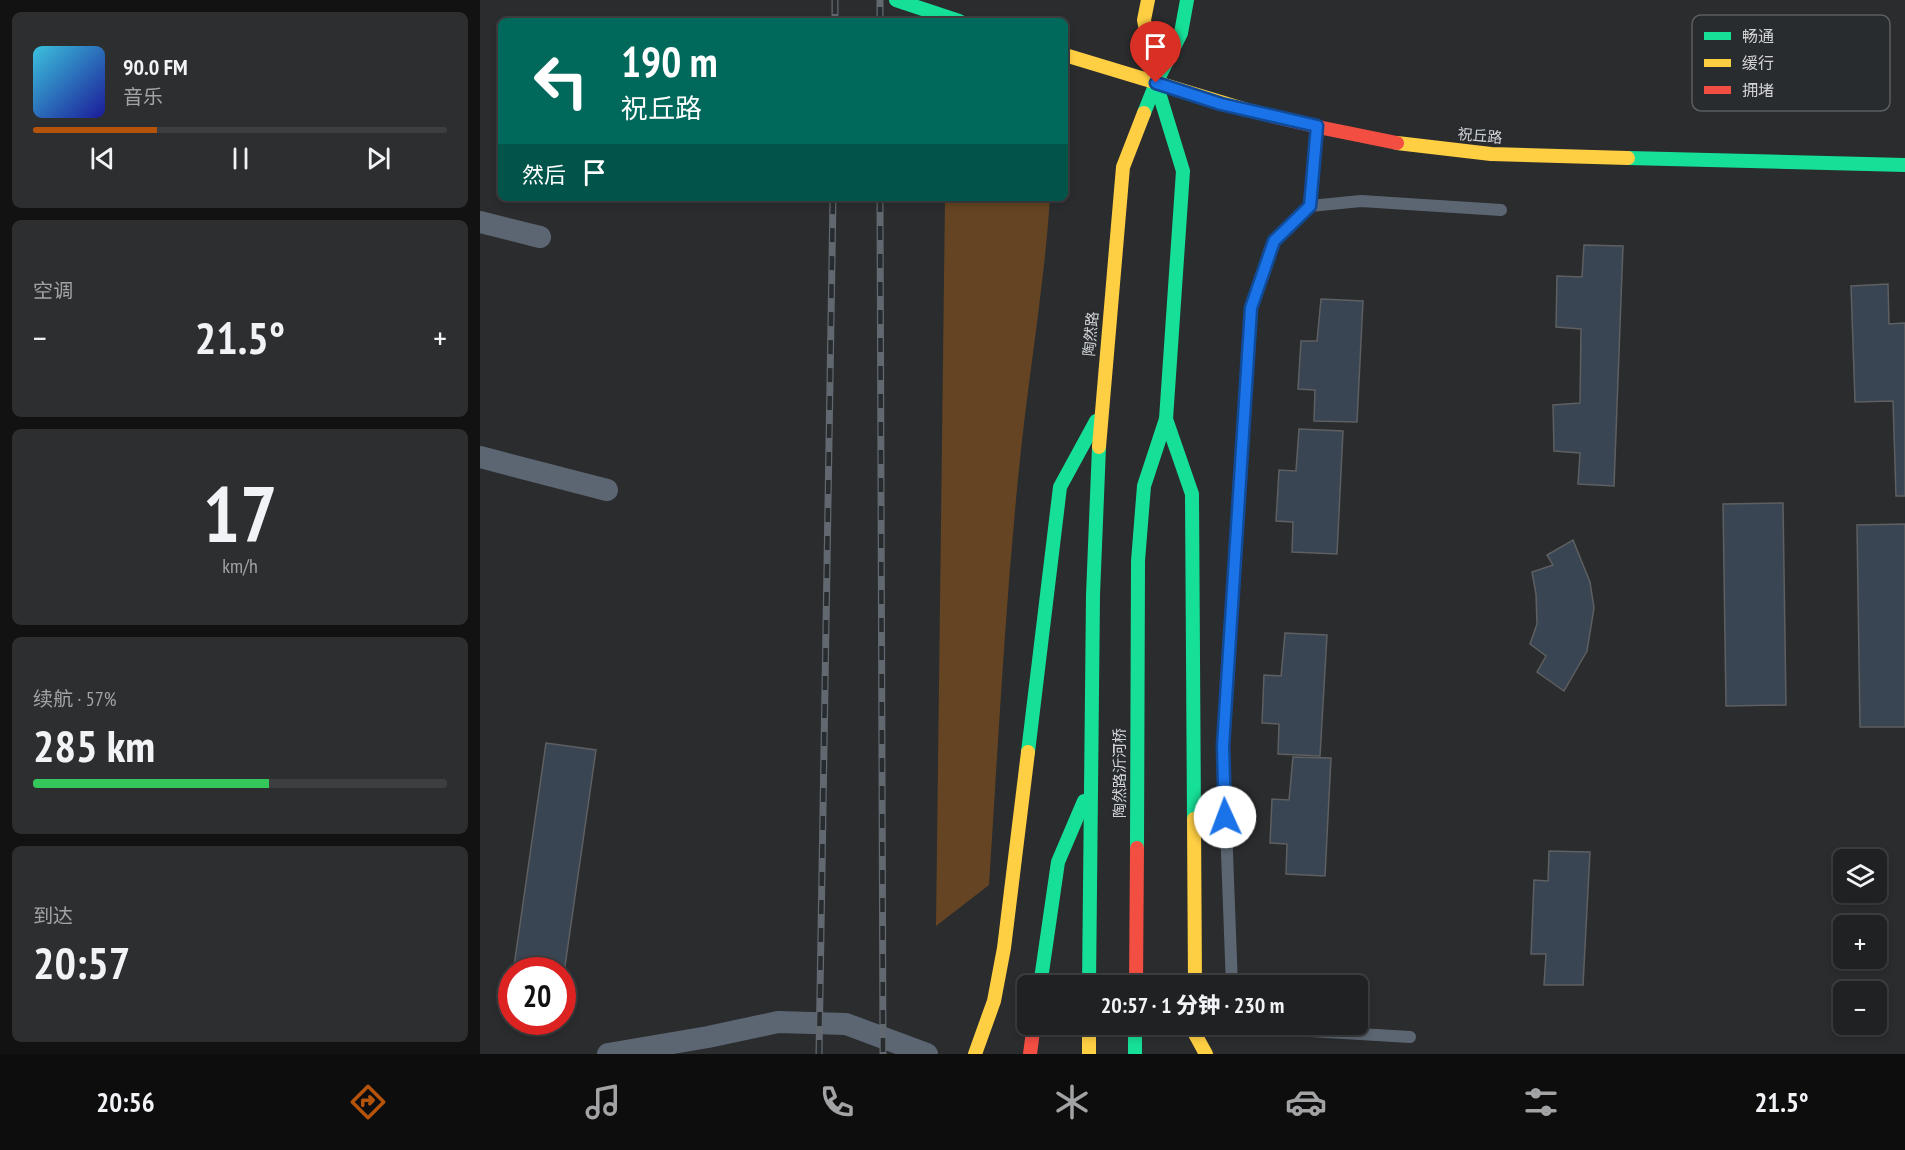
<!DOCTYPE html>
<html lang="zh">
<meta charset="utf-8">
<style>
:root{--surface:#202122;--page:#2d2e2f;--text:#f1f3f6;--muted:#a2a3a5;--line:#3d3e40;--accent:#b45309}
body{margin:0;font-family:"PT Sans Narrow","Noto Sans SC",sans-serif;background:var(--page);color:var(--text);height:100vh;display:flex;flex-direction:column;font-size:22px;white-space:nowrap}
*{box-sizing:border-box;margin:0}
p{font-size:20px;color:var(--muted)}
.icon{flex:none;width:33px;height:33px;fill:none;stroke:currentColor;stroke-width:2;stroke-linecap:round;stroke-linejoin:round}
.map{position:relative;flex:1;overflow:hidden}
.panel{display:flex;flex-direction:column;gap:12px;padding:12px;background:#121213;width:480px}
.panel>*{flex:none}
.top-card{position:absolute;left:18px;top:18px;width:570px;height:183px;border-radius:9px;box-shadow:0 3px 9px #0003,0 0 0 2px var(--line);background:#00695c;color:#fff;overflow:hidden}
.tools{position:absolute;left:1353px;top:849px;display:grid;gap:12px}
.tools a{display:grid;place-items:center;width:54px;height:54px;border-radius:9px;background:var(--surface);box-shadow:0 3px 9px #0003,0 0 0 2px var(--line);font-size:30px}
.speed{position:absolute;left:18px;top:957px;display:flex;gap:12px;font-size:30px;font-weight:700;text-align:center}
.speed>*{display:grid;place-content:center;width:78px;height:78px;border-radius:50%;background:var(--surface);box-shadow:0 3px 9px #0003,0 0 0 2px var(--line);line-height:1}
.speed .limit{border:9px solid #d22;background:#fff;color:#111}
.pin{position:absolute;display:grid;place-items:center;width:51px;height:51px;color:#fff;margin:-62px -26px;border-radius:50% 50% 50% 0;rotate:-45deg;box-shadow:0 0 6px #0007}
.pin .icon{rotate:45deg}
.me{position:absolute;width:66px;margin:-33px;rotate:358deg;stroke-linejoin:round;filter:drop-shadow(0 0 4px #0008)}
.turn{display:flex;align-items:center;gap:21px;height:126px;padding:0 24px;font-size:27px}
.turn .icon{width:78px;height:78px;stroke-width:2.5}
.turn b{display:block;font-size:42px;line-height:51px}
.then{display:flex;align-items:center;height:57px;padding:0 24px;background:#0003;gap:12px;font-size:22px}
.big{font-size:45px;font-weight:800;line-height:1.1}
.panel .card{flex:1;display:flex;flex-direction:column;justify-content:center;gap:9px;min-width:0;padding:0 21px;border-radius:9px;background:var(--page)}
.panel .dial{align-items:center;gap:0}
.dial b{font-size:78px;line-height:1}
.song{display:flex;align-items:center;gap:18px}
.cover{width:72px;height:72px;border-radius:9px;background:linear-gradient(135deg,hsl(190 70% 55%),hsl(240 70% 35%))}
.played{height:6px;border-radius:3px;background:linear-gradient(90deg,var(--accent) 30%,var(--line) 30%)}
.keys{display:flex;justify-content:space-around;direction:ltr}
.heat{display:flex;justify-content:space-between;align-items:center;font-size:33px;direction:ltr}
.charge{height:9px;border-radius:4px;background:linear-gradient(90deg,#34c759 57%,var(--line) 0)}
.trip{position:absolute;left:537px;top:975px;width:351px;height:60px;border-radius:9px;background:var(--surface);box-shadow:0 3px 9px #0003,0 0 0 2px var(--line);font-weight:800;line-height:60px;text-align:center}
.menu{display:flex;height:96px;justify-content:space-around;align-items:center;background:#0d0d0e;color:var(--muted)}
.menu .icon{width:42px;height:42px}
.menu .current{color:var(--accent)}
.menu b{font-size:27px;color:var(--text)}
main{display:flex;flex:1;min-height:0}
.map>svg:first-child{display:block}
.forest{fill:#644422}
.building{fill:#3a4553;stroke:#5d5f61;stroke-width:1.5}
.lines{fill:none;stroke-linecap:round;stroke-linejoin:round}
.lane{stroke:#5c6672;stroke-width:12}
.street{stroke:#5c6672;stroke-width:22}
.fast{stroke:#16e098;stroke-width:14}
.slow{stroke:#ffcf43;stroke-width:14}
.jam{stroke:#f24e42;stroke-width:14}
.rail-casing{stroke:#61686f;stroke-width:7}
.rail{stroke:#292c2f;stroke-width:4.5;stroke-dasharray:14;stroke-linecap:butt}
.route-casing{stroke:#114b97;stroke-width:15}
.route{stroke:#1a73e8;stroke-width:10}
.labels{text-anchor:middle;stroke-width:4.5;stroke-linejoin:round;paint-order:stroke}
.street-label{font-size:15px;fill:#d1d3d5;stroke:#292c2f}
.key{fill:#292c2f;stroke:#5b5e61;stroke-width:1.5}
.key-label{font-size:16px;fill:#d1d3d5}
</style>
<main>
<section class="panel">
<div class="card">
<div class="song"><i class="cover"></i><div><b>90.0 FM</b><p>音乐</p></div></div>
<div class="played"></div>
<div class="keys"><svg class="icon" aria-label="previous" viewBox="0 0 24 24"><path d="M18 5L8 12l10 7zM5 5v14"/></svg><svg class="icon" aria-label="pause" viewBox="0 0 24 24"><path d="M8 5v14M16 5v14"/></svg><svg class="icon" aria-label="next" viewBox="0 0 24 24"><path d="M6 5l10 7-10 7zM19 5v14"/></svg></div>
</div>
<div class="card"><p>空调</p>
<div class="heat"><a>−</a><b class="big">21.5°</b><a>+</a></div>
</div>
<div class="card dial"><b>17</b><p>km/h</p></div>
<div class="card"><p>续航 · 57%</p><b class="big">285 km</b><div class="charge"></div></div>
<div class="card"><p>到达</p><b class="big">20:57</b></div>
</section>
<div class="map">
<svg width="1425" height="1054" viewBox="0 0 1425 1054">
<rect width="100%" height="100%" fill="#2a2c2e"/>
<!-- forest -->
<path class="forest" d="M465,198h105c-6,91 -22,180 -31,271 -14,138 -21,278 -30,416l-53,41z"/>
<!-- building -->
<g class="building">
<polygon points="1104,245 1143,246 1134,486 1098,484 1100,453 1074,451 1073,405 1100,403 1101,329 1076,327 1077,276 1102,277"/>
<polygon points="1408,284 1409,324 1425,323 1425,496 1416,496 1413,401 1375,402 1371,286"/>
<polygon points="841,299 883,301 877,422 834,421 835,390 818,389 821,341 837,341"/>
<polygon points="819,429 863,431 857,554 812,552 813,522 796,521 799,470 816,471"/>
<polygon points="1303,503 1306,705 1246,706 1243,504"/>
<polygon points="1425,524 1425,727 1380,727 1377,525"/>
<polygon points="1093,540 1110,582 1114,608 1107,651 1084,691 1057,672 1066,656 1050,644 1057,624 1056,594 1052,572 1073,565 1067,555"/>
<polygon points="805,633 847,635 840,756 798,754 799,724 782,723 784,675 801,676"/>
<polygon points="66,743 116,750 84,973 82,970 34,966"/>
<polygon points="813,757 851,758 845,876 806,874 807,844 790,843 792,799 809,800"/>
<polygon points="1069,851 1110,852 1103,985 1064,985 1066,954 1051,954 1054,880 1068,881"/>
</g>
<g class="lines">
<!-- lane -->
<g class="lane">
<polyline points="830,206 881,201 1021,210"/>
<polyline points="752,986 743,746 771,308 793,241 830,206 837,129"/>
<polyline points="803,1024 813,1030 930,1037"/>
</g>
<!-- street -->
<g class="street">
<polyline points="0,222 60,237"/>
<polyline points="0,457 127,490"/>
<polyline points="128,1054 228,1037 298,1022 366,1024 447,1054"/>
</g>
<!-- fast -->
<g class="fast">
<polyline points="416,0 479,21"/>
<polyline points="664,113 676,83 701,33 707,0"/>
<polyline points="1148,158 1425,165"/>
<polyline points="686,419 712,494 714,819"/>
<polyline points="548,752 580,487 616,421"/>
<polyline points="657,848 658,561 664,486 686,419 703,171 676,83"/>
<polyline points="560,986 578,862 604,801"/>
<polyline points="609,986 613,595 619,447"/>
<polyline points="655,1024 655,1054"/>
</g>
<!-- slow -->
<g class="slow">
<polyline points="668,0 664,20 676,83"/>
<polyline points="585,55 767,110"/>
<polyline points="917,143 1011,154 1148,158"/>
<polyline points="619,447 643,167 664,113"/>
<polyline points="714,819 715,986"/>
<polyline points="609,1024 609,1054"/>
<polyline points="715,1024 715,1034 726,1054"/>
<polyline points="495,1054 514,1001 524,948 548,752"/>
</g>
<!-- jam -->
<g class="jam">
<polyline points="767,110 843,128 917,143"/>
<polyline points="656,986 657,848"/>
<polyline points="550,1054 554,1024"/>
</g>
<defs>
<g id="rail">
<polyline points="355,0 355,21"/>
<polyline points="400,21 400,0"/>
<polyline points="400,198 403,1054"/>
<polyline points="339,1054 353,198"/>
</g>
</defs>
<!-- rail casing -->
<use href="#rail" class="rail-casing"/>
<!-- rail -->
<use href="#rail" class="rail"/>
</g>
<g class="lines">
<defs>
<polyline id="route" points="676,83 741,104 837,126 830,206 794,241 771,308 743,746 745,817"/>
</defs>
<!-- route casing -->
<use href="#route" class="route-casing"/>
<!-- route -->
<use href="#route" class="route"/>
</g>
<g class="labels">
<!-- street labels -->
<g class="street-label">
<text transform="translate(1000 136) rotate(5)" y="5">祝丘路</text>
<text transform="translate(611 334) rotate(-85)" y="5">陶然路</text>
<text transform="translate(640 773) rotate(-90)" y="5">陶然路沂河桥</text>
</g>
</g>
<!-- legend -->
<rect x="1212" y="15" width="198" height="96" rx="9" class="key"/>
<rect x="1224" y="32" width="27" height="8" fill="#16e098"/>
<rect x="1224" y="59" width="27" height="8" fill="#ffcf43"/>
<rect x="1224" y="86" width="27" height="8" fill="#f24e42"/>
<g class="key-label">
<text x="1262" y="42">畅通</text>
<text x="1262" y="69">缓行</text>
<text x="1262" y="96">拥堵</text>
</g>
</svg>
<div class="tools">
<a><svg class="icon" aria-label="layers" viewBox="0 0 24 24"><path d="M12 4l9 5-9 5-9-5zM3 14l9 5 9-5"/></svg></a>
<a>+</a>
<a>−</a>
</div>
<div class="speed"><div class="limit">20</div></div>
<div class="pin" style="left:676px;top:83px;background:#d93025"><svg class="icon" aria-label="arrive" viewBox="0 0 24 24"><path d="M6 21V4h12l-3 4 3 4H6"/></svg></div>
<svg class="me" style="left:745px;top:817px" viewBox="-20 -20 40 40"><circle r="19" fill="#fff"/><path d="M0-13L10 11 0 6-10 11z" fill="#1a73e8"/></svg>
<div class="trip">20:57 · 1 分钟 · 230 m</div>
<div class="top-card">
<div class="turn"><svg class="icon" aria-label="left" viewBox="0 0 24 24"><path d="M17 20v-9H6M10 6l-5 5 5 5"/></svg><div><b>190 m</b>祝丘路</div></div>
<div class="then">然后<svg class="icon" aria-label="arrive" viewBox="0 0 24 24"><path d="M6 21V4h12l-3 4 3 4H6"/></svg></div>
</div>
</div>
</main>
<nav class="menu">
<b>20:56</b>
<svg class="icon current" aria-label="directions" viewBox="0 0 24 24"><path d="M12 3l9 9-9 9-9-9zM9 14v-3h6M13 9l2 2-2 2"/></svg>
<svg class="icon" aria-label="music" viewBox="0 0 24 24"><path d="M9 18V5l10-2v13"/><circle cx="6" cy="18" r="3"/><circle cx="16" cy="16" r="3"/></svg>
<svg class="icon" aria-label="phone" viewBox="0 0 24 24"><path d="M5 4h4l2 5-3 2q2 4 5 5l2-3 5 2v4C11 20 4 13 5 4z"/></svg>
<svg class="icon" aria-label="climate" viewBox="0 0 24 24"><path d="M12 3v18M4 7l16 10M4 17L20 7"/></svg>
<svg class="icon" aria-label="car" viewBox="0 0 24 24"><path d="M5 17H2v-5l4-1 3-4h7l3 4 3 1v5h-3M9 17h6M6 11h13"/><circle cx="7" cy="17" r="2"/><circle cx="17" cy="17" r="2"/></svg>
<svg class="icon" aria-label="filters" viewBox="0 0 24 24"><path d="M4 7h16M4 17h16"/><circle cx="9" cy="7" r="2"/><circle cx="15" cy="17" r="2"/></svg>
<b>21.5°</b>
</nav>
